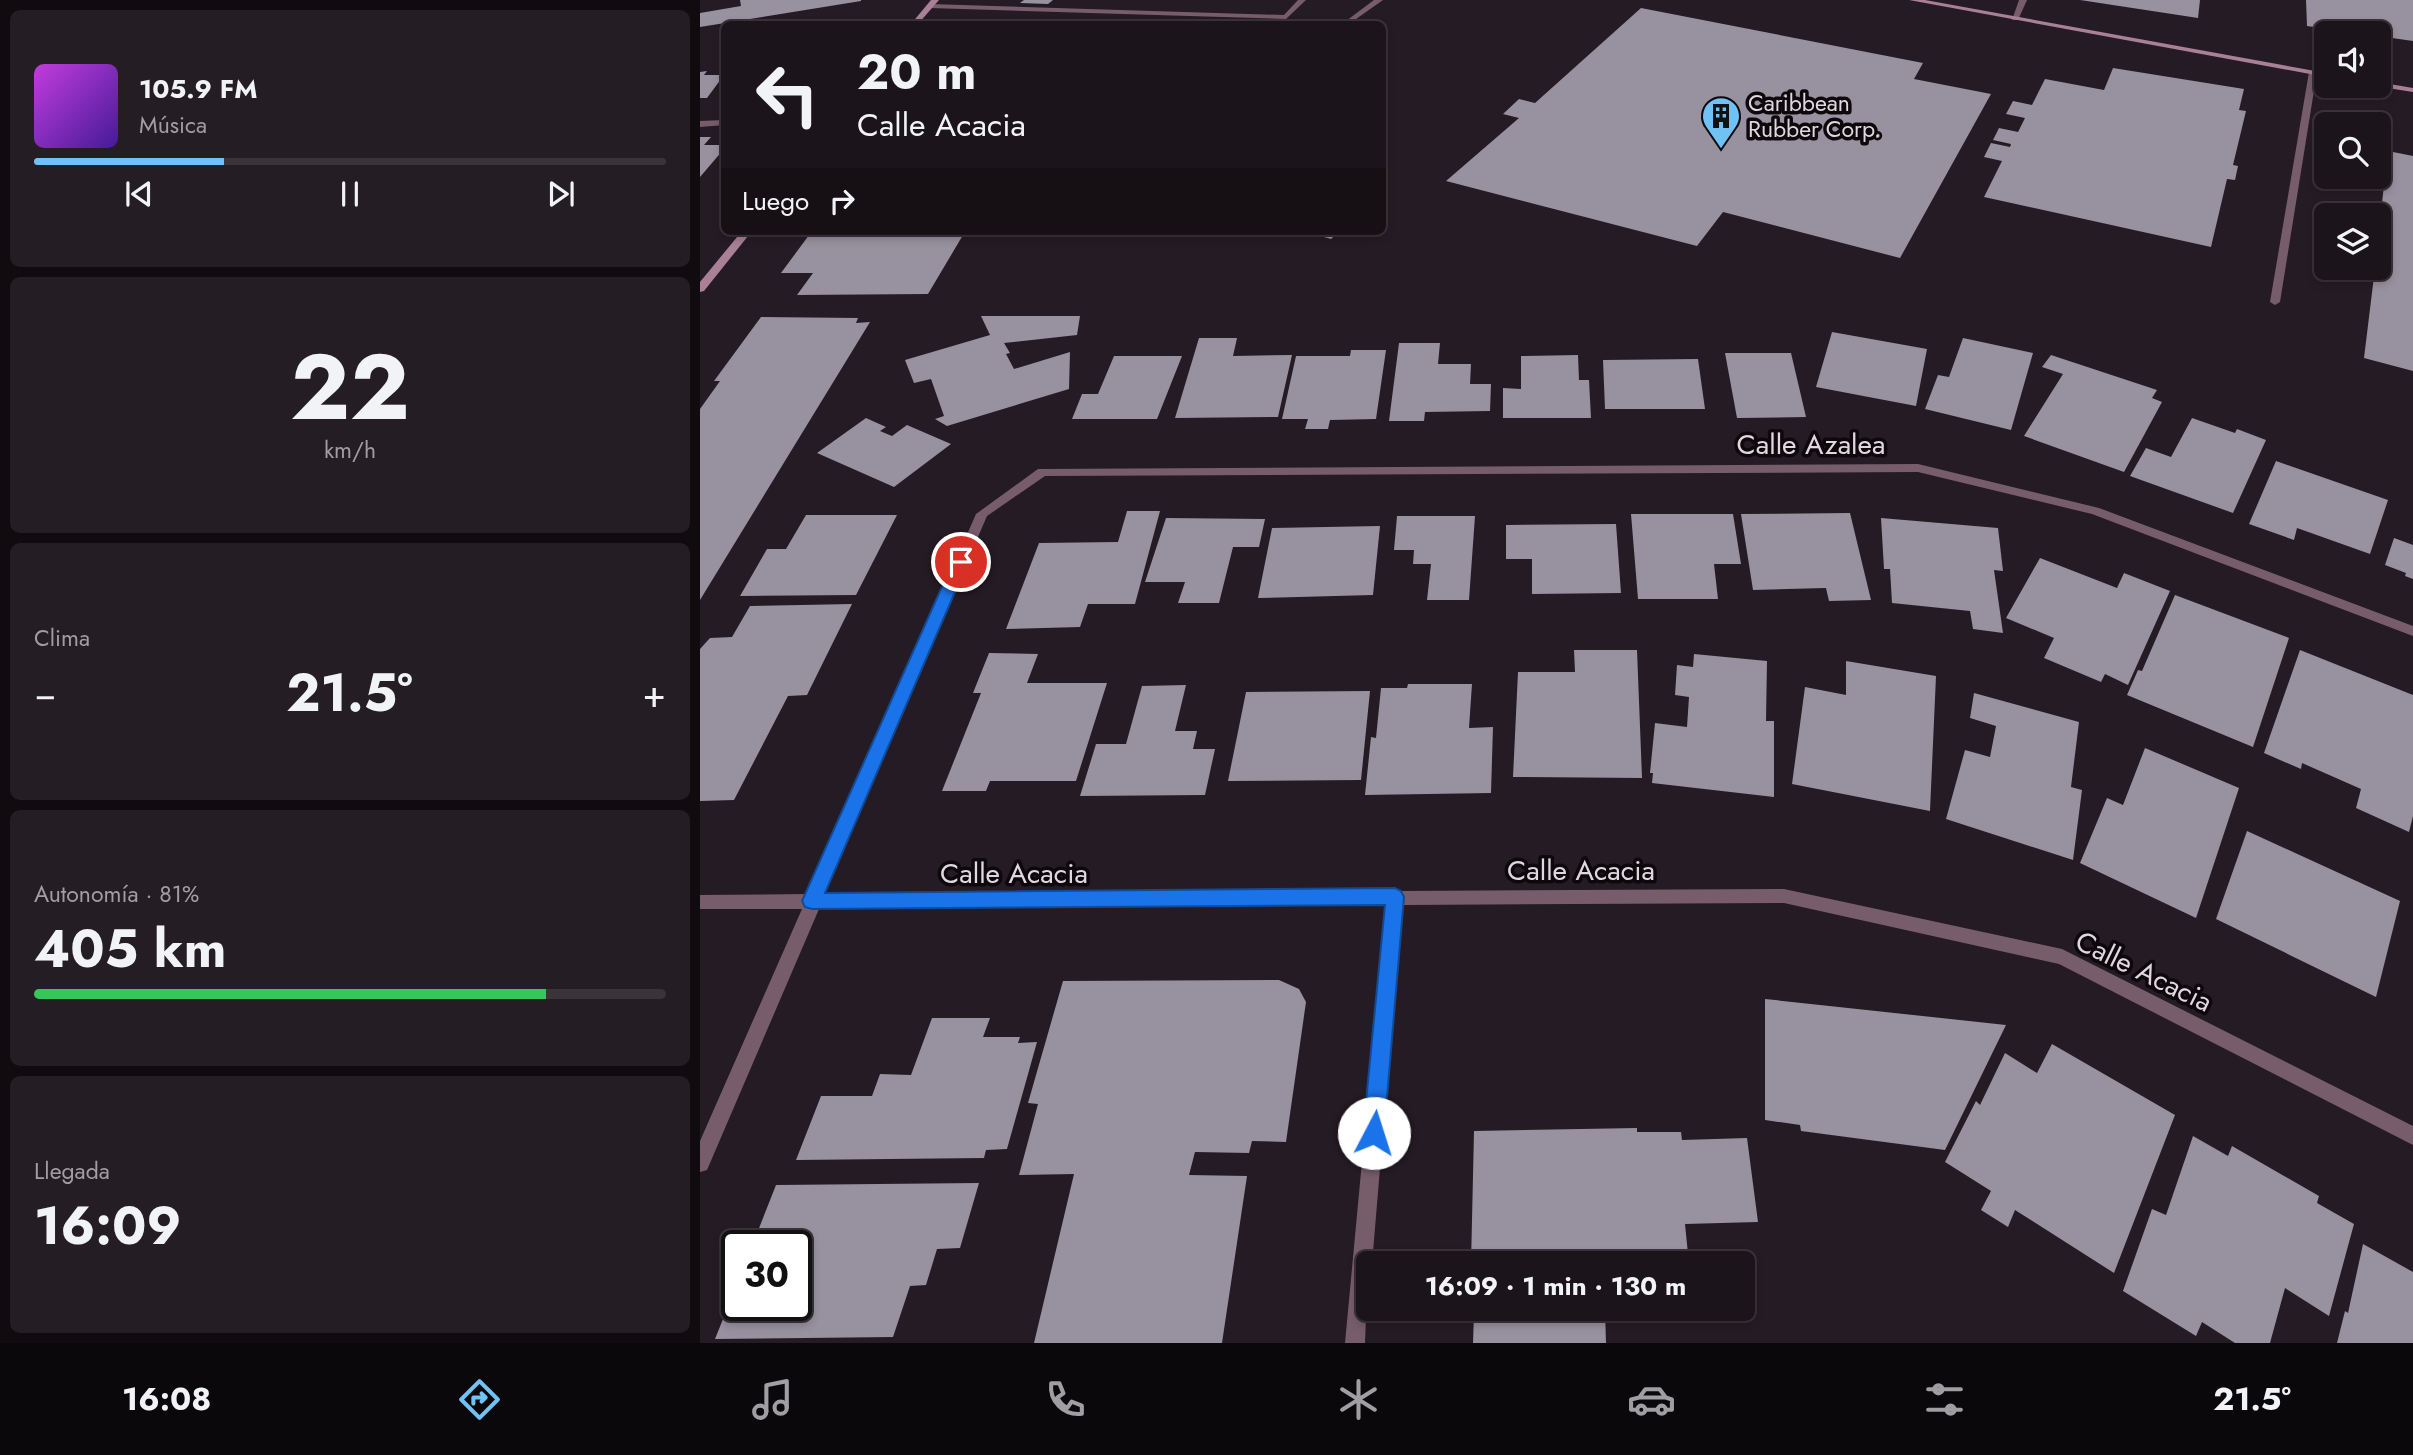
<!DOCTYPE html>
<html lang="es">
<meta charset="utf-8">
<style>
:root{--surface:#1c141b;--page:#251d24;--text:#f1f3f6;--muted:#a09ea3;--line:#3a333a;--accent:#70c2f4}
body{margin:0;font-family:Jost,sans-serif;background:var(--page);color:var(--text);height:100vh;display:flex;flex-direction:column;font-size:26px;white-space:nowrap}
*{box-sizing:border-box;margin:0}
p{font-size:23px;color:var(--muted)}
.icon{flex:none;width:38px;height:38px;fill:none;stroke:currentColor;stroke-width:2;stroke-linecap:round;stroke-linejoin:round}
.map{position:relative;flex:1;overflow:hidden}
.panel{display:flex;flex-direction:column;gap:10px;padding:10px;background:#0f0b0f;width:700px}
.panel>*{flex:none}
.guide{position:absolute;left:21px;top:21px;width:665px;height:214px;border-radius:10px;box-shadow:0 4px 10px #0003,0 0 0 2px var(--line);background:#1c141b;color:var(--text);overflow:hidden}
.fabs{position:absolute;left:1614px;top:21px;display:grid;gap:14px}
.fabs a{display:grid;place-items:center;width:77px;height:77px;border-radius:10px;background:var(--surface);box-shadow:0 4px 10px #0003,0 0 0 2px var(--line);font-size:35px}
.speed{position:absolute;left:21px;top:1230px;display:flex;gap:14px;font-size:35px;font-weight:700;text-align:center}
.speed>*{display:grid;place-content:center;width:91px;height:91px;border-radius:50%;background:var(--surface);box-shadow:0 4px 10px #0003,0 0 0 2px var(--line);line-height:1}
.speed .limit{border:4px solid #111;border-radius:10px;background:#fff;color:#111}
.pin{position:absolute;display:grid;place-items:center;width:60px;height:60px;color:#fff;margin:-30px;border:4px solid #fff;border-radius:50%;box-shadow:0 2px 7px #0007}
.me{position:absolute;width:77px;margin:-38px;rotate:5deg;stroke-linejoin:round;filter:drop-shadow(0 0 5px #0008)}
.turn{display:flex;align-items:center;gap:24px;height:147px;padding:0 21px;font-size:32px}
.turn .icon{width:91px;height:91px;stroke-width:2.5}
.turn b{display:block;font-size:49px;line-height:60px}
.then{display:flex;align-items:center;height:66px;padding:0 21px;background:#0003;gap:14px;font-size:26px}
.big{font-size:52px;font-weight:700;line-height:1.1}
.panel .card{flex:1;display:flex;flex-direction:column;justify-content:center;gap:10px;min-width:0;padding:0 24px;border-radius:10px;background:var(--page)}
.panel .dial{align-items:center;gap:0}
.dial b{font-size:91px;line-height:1}
.song{display:flex;align-items:center;gap:21px}
.cover{width:84px;height:84px;border-radius:10px;background:linear-gradient(135deg,hsl(290 70% 55%),hsl(260 70% 35%))}
.played{height:7px;border-radius:4px;background:linear-gradient(90deg,var(--accent) 30%,var(--line) 30%)}
.keys{display:flex;justify-content:space-around;direction:ltr}
.heat{display:flex;justify-content:space-between;align-items:center;font-size:38px;direction:ltr}
.charge{height:10px;border-radius:5px;background:linear-gradient(90deg,#34c759 81%,var(--line) 0)}
.trip{position:absolute;left:656px;top:1251px;width:399px;height:70px;border-radius:10px;background:var(--surface);box-shadow:0 4px 10px #0003,0 0 0 2px var(--line);font-weight:700;line-height:70px;text-align:center}
.tab-bar{display:flex;height:112px;justify-content:space-around;align-items:center;background:#0b080b;color:var(--muted)}
.tab-bar .icon{width:49px;height:49px}
.tab-bar .selected{color:var(--accent)}
.tab-bar b{font-size:32px;color:var(--text)}
main{display:flex;flex:1;min-height:0}
.map>svg:first-child{display:block}
.building{fill:#98919f}
.lines{fill:none;stroke-linecap:round;stroke-linejoin:round}
.lane{fill:#775d6a;fill-rule:evenodd}
.street{fill:#775d6a;fill-rule:evenodd}
.secondary{fill:#a98095;fill-rule:evenodd}
.route{fill:#1a73e8;stroke:#114b97;stroke-width:2}
.labels{text-anchor:middle;stroke-width:7;stroke-linejoin:round;paint-order:stroke}
.far-poi-label{font-size:23px;fill:#dfd9df;stroke:#0c080b;text-anchor:start}
.street-label{font-size:28px;fill:#dfd9df;stroke:#0c080b}
</style>
<main>
<section class="panel">
<div class="card">
<div class="song"><i class="cover"></i><div><b>105.9 FM</b><p>Música</p></div></div>
<div class="played"></div>
<div class="keys"><svg class="icon" aria-label="previous" viewBox="0 0 24 24"><path d="M18 5L8 12l10 7zM5 5v14"/></svg><svg class="icon" aria-label="pause" viewBox="0 0 24 24"><path d="M8 5v14M16 5v14"/></svg><svg class="icon" aria-label="next" viewBox="0 0 24 24"><path d="M6 5l10 7-10 7zM19 5v14"/></svg></div>
</div>
<div class="card dial"><b>22</b><p>km/h</p></div>
<div class="card"><p>Clima</p>
<div class="heat"><a>−</a><b class="big">21.5°</b><a>+</a></div>
</div>
<div class="card"><p>Autonomía · 81%</p><b class="big">405 km</b><div class="charge"></div></div>
<div class="card"><p>Llegada</p><b class="big">16:09</b></div>
</section>
<div class="map">
<svg width="1713" height="1343" viewBox="0 0 1713 1343">
<rect width="100%" height="100%" fill="#251b24"/>
<!-- building -->
<g class="building">
<polygon points="40,0 161,0 161,1 0,27 0,13 41,6"/>
<polygon points="324,0 353,0 348,4 320,3"/>
<polygon points="1380,0 1500,0 1498,18"/>
<polygon points="1606,0 1713,0 1713,41 1678,36 1678,33 1656,33 1607,26"/>
<polygon points="941,8 1223,63 1214,79 1291,94 1200,258 1023,212 997,246 746,181 819,118 803,114 819,99 835,103"/>
<polygon points="1413,68 1544,89 1539,110 1546,111 1533,165 1538,166 1535,180 1527,179 1511,247 1284,197 1302,161 1284,157 1291,143 1310,147 1311,144 1293,140 1299,128 1318,132 1325,118 1306,114 1313,101 1332,105 1345,79 1404,90"/>
<polygon points="7,71 4,75 24,75 7,98 0,98 0,72"/>
<polygon points="0,137 11,137 4,145 24,145 24,149 0,177"/>
<polygon points="1688,151 1713,156 1713,371 1664,358 1675,268 1678,268 1678,237"/>
<polygon points="112,231 149,232 146,236 163,235 166,231 207,231 204,236 263,235 228,294 97,295 113,273 81,273"/>
<polygon points="603,231 640,231 631,239"/>
<polygon points="281,316 380,316 377,335 304,343 310,353 306,354 314,369 370,352 369,389 247,426 235,419 244,416 231,379 214,383 205,360 290,335"/>
<polygon points="61,317 158,318 156,323 170,322 0,600 0,409 20,381 14,381"/>
<polygon points="1132,332 1227,349 1216,406 1116,387"/>
<polygon points="499,338 537,338 533,356 592,355 578,417 475,418"/>
<polygon points="1263,338 1333,353 1311,430 1225,409 1238,375 1249,377"/>
<polygon points="699,343 740,343 738,364 771,364 770,384 791,384 790,411 725,412 724,421 689,421"/>
<polygon points="651,350 686,350 676,419 630,420 628,429 605,429 608,419 582,419 596,356 650,356"/>
<polygon points="1025,353 1091,353 1106,417 1037,418"/>
<polygon points="878,355 879,380 889,380 891,418 803,418 803,388 821,389 821,356"/>
<polygon points="1351,355 1457,390 1452,398 1462,402 1424,472 1324,436 1363,374 1342,367"/>
<polygon points="414,356 482,356 457,419 372,419 382,394 398,394"/>
<polygon points="998,359 1005,409 905,409 903,360"/>
<polygon points="166,418 186,427 180,431 192,436 207,425 251,444 194,487 117,453"/>
<polygon points="1492,418 1535,433 1537,429 1566,440 1533,513 1430,476 1446,448 1471,457"/>
<polygon points="1576,461 1688,500 1670,554 1597,528 1594,540 1549,524"/>
<polygon points="427,511 460,511 435,604 388,604 380,627 306,629 339,543 418,542"/>
<polygon points="1150,513 1171,600 1129,601 1126,588 1053,590 1041,514"/>
<polygon points="931,514 1033,514 1041,564 1014,564 1018,599 938,599"/>
<polygon points="106,515 197,515 156,595 40,596 67,549 86,549"/>
<polygon points="697,516 775,516 769,600 727,600 731,564 713,564 714,550 694,550"/>
<polygon points="466,518 565,519 559,547 533,547 519,603 478,603 485,582 445,582"/>
<polygon points="1181,518 1298,528 1303,571 1294,570 1303,633 1273,629 1270,611 1192,603 1190,569 1184,569"/>
<polygon points="916,524 921,593 832,594 832,559 806,559 806,525"/>
<polygon points="680,526 673,595 558,598 572,528"/>
<polygon points="1694,538 1713,545 1713,579 1705,576 1706,573 1685,565"/>
<polygon points="1340,558 1417,588 1424,573 1470,591 1428,685 1405,674 1401,682 1344,658 1354,638 1306,618"/>
<polygon points="1475,595 1589,638 1553,747 1427,695 1438,670 1442,671"/>
<polygon points="152,604 107,695 88,696 34,800 0,801 0,649 10,638 32,637 50,606"/>
<polygon points="874,650 937,650 942,778 813,777 818,672 875,672"/>
<polygon points="1600,650 1713,695 1713,816 1709,832 1656,808 1661,789 1602,763 1601,769 1564,753"/>
<polygon points="289,653 338,654 327,683 407,683 376,781 290,781 286,791 242,791 281,693 273,693"/>
<polygon points="994,654 1067,661 1066,721 1074,721 1074,797 952,783 953,773 950,773 955,723 987,727 989,697 975,695 977,665 993,667"/>
<polygon points="1146,661 1236,676 1230,811 1092,784 1105,687 1146,695"/>
<polygon points="708,684 772,684 769,728 793,727 791,793 665,795 671,737 676,738 681,688 707,688"/>
<polygon points="486,685 475,731 497,731 493,749 515,749 505,795 380,796 396,744 426,744 442,686"/>
<polygon points="670,691 661,780 528,781 546,692"/>
<polygon points="1274,693 1379,722 1371,787 1382,790 1373,860 1246,819 1265,750 1290,757 1296,726 1270,718"/>
<polygon points="1445,748 1539,788 1496,918 1380,863 1407,798 1423,805"/>
<polygon points="1547,831 1700,901 1676,997 1516,919"/>
<polygon points="579,980 599,989 606,1002 586,1142 552,1141 549,1153 495,1152 489,1175 547,1176 522,1343 334,1343 374,1174 319,1175 338,1104 328,1103 363,981"/>
<polygon points="1065,999 1306,1025 1245,1150 1101,1131 1100,1125 1065,1120"/>
<polygon points="232,1018 290,1018 283,1037 320,1037 318,1043 337,1042 307,1149 286,1150 284,1158 96,1160 121,1096 172,1096 180,1074 211,1075"/>
<polygon points="1352,1044 1475,1115 1414,1273 1315,1210 1308,1227 1281,1210 1291,1191 1245,1162 1276,1101 1280,1105 1305,1053 1337,1073"/>
<polygon points="937,1128 937,1132 981,1132 982,1140 1047,1138 1058,1222 985,1224 989,1264 771,1264 774,1131"/>
<polygon points="1493,1136 1528,1156 1532,1146 1619,1196 1617,1203 1654,1224 1629,1316 1585,1288 1570,1343 1535,1343 1502,1322 1496,1336 1423,1291 1452,1209 1466,1215"/>
<polygon points="279,1183 260,1248 237,1249 226,1285 210,1286 193,1337 15,1339 37,1284 37,1306 96,1306 96,1246 52,1246 76,1185"/>
<polygon points="1663,1244 1713,1272 1713,1343 1637,1343 1645,1311 1648,1313"/>
<polygon points="905,1310 906,1343 773,1343 774,1313"/>
</g>
<g class="lines">
<!-- lane -->
<g class="lane">
<polygon points="598,0 606,0 586,19 230,8 226,6 230,4 584,15"/>
<polygon points="1319,0 1327,0 1318,20 1312,20"/>
<polygon points="1613,70 1617,72 1580,302 1575,305 1570,302 1609,72"/>
</g>
<!-- street -->
<g class="street">
<polygon points="674,0 683,0 649,24 642,24"/>
<polygon points="24,120 24,125 0,127 0,121"/>
<polygon points="1218,464 1399,508 1713,626 1713,636 1392,514 1218,472 345,476 287,516 125,894 689,891 695,889 701,891 1084,889 1362,949 1713,1126 1713,1145 1359,964 1084,903 702,905 672,1264 668,1264 665,1343 645,1343 686,905 119,909 7,1170 0,1172 0,1141 102,909 0,909 0,895 109,894 276,514 338,469"/>
</g>
<!-- secondary -->
<g class="secondary">
<polygon points="231,0 239,0 218,24 211,24"/>
<polygon points="1209,0 1225,0 1626,73 1626,77"/>
<polygon points="1678,82 1713,88 1713,92 1675,86 1678,86"/>
<polygon points="42,231 52,231 4,291 0,292 0,282"/>
</g>
</g>
<!-- route -->
<polygon class="route" points="261,557 268,562 125,893 695,888 701,891 704,897 684,1133 681,1140 674,1143 666,1140 663,1133 685,905 112,909 105,907 102,901 253,562"/>
<!-- icons -->
<defs>
<symbol id="building-pin" viewBox="-11 -11 22 30"><path d="M0 17L-7.5 6A9.5 9.5 0 1 1 7.5 6Z" fill="#70c2f4" stroke="#0c080b"/><path d="M-4-6H4V6H1V3H-1V6H-4ZM-2.5-4.3h1.7v1.8h-1.7ZM.8-4.3h1.7v1.8H.8ZM-2.5-1h1.7V.8h-1.7ZM.8-1h1.7V.8H.8Z" fill="#111"/></symbol>
</defs>
<g fill-rule="evenodd">
<use href="#building-pin" x="999" y="94" width="44" height="60"/>
</g>
<g class="labels">
<!-- far-poi labels -->
<g class="far-poi-label">
<text x="1048" y="111">Caribbean<tspan x="1048" dy="26">Rubber Corp.</tspan></text>
</g>
<!-- street labels -->
<g class="street-label">
<text x="1111" y="454">Calle Azalea</text>
<text x="881" y="880">Calle Acacia</text>
<text x="314" y="883">Calle Acacia</text>
<text transform="translate(1444 971) rotate(26)" y="10">Calle Acacia</text>
</g>
</g>
</svg>
<div class="fabs">
<a><svg class="icon" aria-label="sound" viewBox="0 0 24 24"><path d="M4 9h4l5-4v14l-5-4H4zM17 9q2 3 0 6"/></svg></a>
<a><svg class="icon" aria-label="search" viewBox="0 0 24 24"><circle cx="10" cy="10" r="6"/><path d="M15 15l6 6"/></svg></a>
<a><svg class="icon" aria-label="layers" viewBox="0 0 24 24"><path d="M12 4l9 5-9 5-9-5zM3 14l9 5 9-5"/></svg></a>
</div>
<div class="speed"><div class="limit">30</div></div>
<div class="pin" style="left:261px;top:562px;background:#d93025"><svg class="icon" aria-label="arrive" viewBox="0 0 24 24"><path d="M6 21V4h12l-3 4 3 4H6"/></svg></div>
<svg class="me" style="left:674px;top:1133px" viewBox="-20 -20 40 40"><circle r="19" fill="#fff"/><path d="M0-13L10 11 0 6-10 11z" fill="#1a73e8"/></svg>
<div class="trip">16:09 · 1 min · 130 m</div>
<div class="guide">
<div class="turn"><svg class="icon" aria-label="left" viewBox="0 0 24 24"><path d="M17 20v-9H6M10 6l-5 5 5 5"/></svg><div><b>20 m</b>Calle Acacia</div></div>
<div class="then">Luego<svg class="icon" aria-label="right" viewBox="0 0 24 24"><path d="M7 20v-9h11M14 6l5 5-5 5"/></svg></div>
</div>
</div>
</main>
<nav class="tab-bar">
<b>16:08</b>
<svg class="icon selected" aria-label="directions" viewBox="0 0 24 24"><path d="M12 3l9 9-9 9-9-9zM9 14v-3h6M13 9l2 2-2 2"/></svg>
<svg class="icon" aria-label="music" viewBox="0 0 24 24"><path d="M9 18V5l10-2v13"/><circle cx="6" cy="18" r="3"/><circle cx="16" cy="16" r="3"/></svg>
<svg class="icon" aria-label="phone" viewBox="0 0 24 24"><path d="M5 4h4l2 5-3 2q2 4 5 5l2-3 5 2v4C11 20 4 13 5 4z"/></svg>
<svg class="icon" aria-label="climate" viewBox="0 0 24 24"><path d="M12 3v18M4 7l16 10M4 17L20 7"/></svg>
<svg class="icon" aria-label="car" viewBox="0 0 24 24"><path d="M5 17H2v-5l4-1 3-4h7l3 4 3 1v5h-3M9 17h6M6 11h13"/><circle cx="7" cy="17" r="2"/><circle cx="17" cy="17" r="2"/></svg>
<svg class="icon" aria-label="filters" viewBox="0 0 24 24"><path d="M4 7h16M4 17h16"/><circle cx="9" cy="7" r="2"/><circle cx="15" cy="17" r="2"/></svg>
<b>21.5°</b>
</nav>
